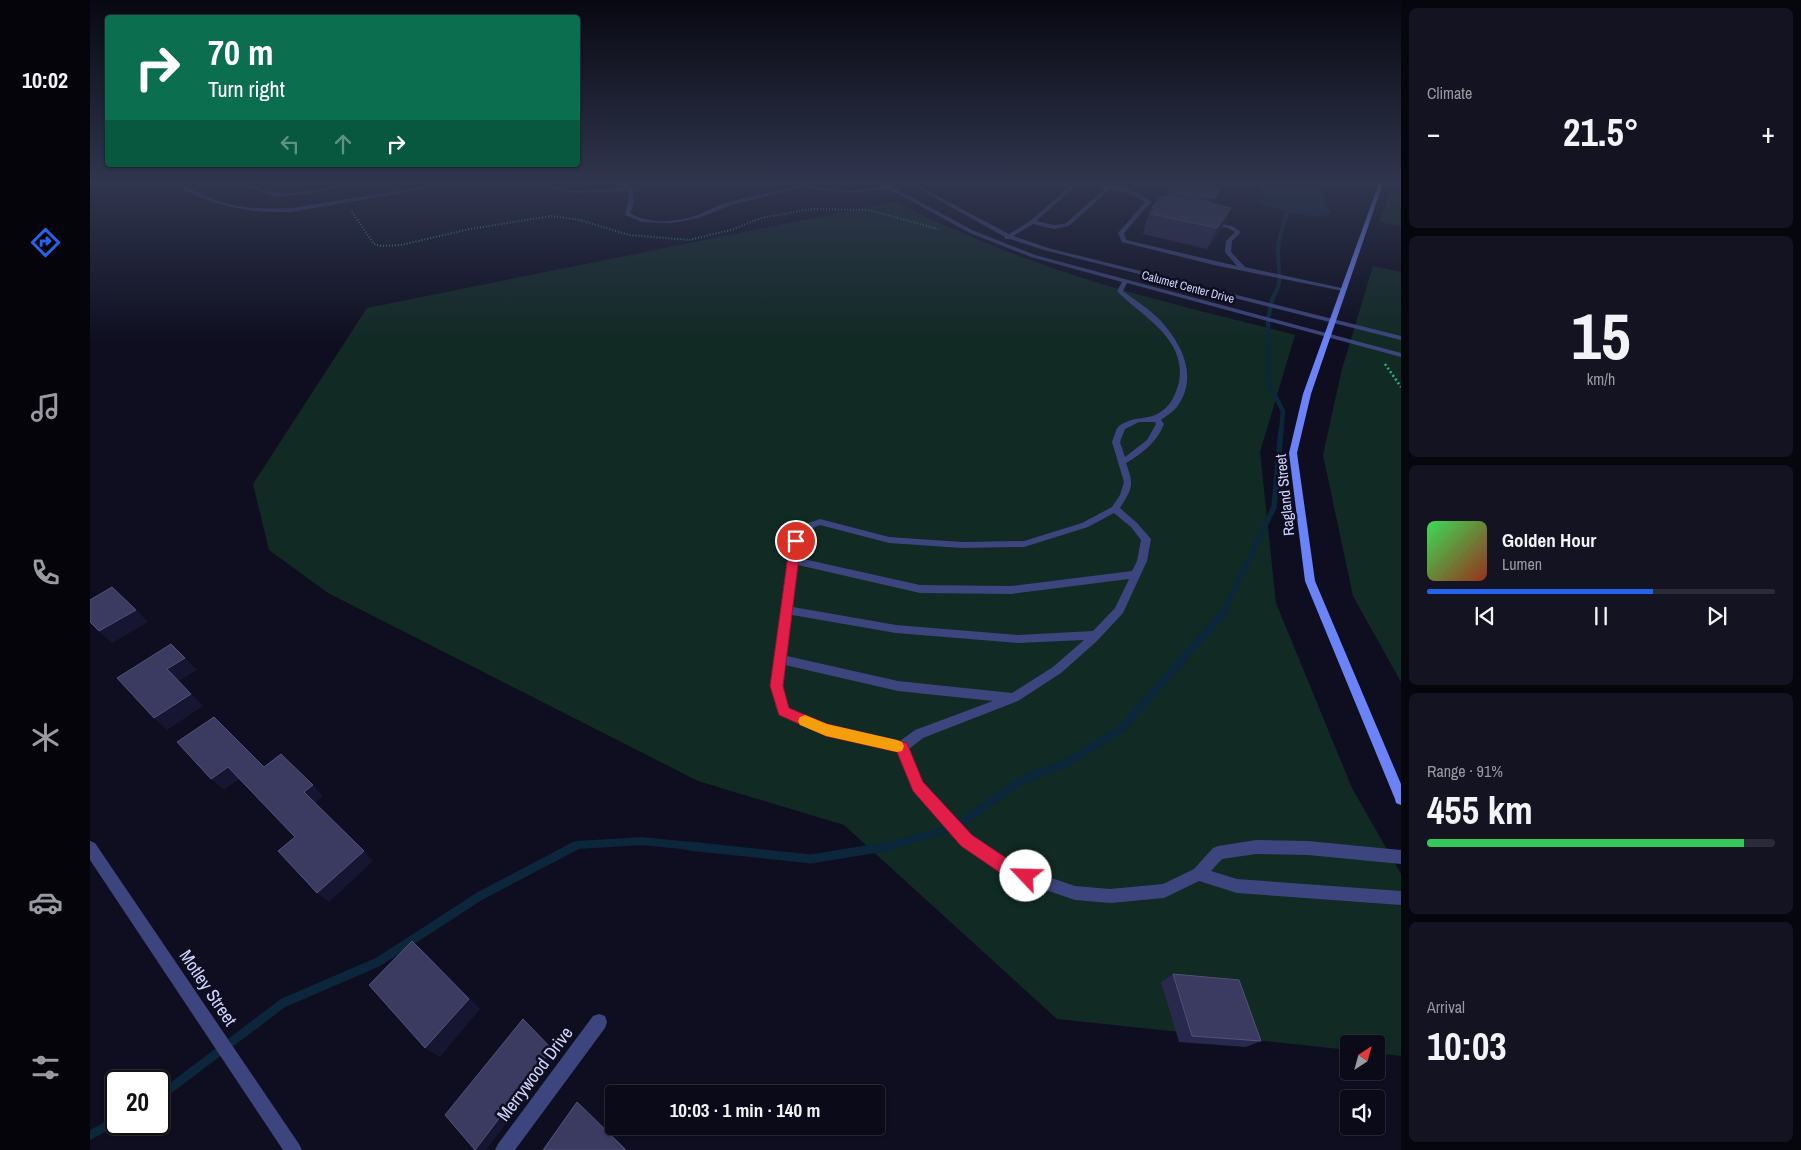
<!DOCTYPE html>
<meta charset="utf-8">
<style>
:root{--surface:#0a0a18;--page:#131321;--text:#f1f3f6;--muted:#999aa2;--line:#2a2b37;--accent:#2563eb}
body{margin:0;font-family:"Archivo Narrow",sans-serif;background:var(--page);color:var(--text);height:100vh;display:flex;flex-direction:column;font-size:19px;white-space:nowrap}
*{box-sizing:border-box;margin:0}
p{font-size:16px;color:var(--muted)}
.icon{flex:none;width:28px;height:28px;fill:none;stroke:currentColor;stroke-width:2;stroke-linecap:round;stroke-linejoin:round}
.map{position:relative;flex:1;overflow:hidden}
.drawer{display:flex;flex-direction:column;gap:8px;padding:8px;background:#06060d;width:400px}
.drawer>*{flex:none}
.hud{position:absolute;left:15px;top:15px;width:475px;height:152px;border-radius:5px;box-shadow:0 1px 4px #0004,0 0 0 1px var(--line);background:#0b6e4f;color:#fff;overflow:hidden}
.needle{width:32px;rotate:36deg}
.buttons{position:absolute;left:1250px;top:1035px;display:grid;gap:10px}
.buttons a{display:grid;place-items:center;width:45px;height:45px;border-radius:5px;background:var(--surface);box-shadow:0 1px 4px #0004,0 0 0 1px var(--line);font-size:25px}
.speed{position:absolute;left:15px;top:1070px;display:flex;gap:10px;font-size:25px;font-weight:700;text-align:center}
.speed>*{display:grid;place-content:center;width:65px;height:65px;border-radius:50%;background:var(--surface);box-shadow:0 1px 4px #0004,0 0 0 1px var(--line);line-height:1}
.speed .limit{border:2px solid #111;border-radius:8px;background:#fff;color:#111}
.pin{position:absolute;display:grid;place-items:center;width:42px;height:42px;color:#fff;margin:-21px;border:2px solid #fff;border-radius:50%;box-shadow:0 1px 5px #0007}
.me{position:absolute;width:55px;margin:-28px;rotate:294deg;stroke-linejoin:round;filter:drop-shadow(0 0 4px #0008)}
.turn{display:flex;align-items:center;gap:18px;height:105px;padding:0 20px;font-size:22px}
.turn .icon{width:65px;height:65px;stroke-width:2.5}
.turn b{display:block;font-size:35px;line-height:42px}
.lanes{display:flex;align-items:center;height:48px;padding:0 20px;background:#0003;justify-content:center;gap:25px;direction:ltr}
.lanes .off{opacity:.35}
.big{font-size:38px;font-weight:800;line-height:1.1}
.drawer .card{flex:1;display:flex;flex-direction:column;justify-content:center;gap:8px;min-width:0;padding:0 18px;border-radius:8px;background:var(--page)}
.drawer .dial{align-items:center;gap:0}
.dial b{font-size:65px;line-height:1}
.song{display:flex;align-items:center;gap:15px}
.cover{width:60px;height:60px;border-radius:8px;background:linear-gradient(135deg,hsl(130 70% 55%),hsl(10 70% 35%))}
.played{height:5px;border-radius:2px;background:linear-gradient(90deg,var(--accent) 65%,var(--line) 65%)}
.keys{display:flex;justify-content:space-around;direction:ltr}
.heat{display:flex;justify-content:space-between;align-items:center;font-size:28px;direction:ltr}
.charge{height:8px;border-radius:4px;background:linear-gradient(90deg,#34c759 91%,var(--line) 0)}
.trip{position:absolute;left:515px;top:1085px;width:280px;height:50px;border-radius:5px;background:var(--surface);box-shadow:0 1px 4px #0004,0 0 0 1px var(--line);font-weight:800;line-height:50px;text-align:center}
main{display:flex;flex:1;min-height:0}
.menu{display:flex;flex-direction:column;width:90px;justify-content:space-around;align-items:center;background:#04040a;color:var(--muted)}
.menu .icon{width:35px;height:35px}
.menu .active{color:var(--accent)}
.menu b{font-size:22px;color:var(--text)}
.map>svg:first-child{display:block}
.green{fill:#112a24}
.water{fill:#0c263b}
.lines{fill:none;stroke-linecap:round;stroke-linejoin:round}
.stream-far4{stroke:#0c263b;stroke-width:4}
.stream-far3{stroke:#0c263b;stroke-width:4.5}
.stream-far2{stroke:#0c263b;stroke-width:5.5}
.stream-far1{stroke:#0c263b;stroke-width:8}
.stream{stroke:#0c263b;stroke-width:9}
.path-far1{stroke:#34ac8e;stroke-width:2;stroke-dasharray:1 2;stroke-linecap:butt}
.path{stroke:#34ac8e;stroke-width:2.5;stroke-dasharray:2 2.5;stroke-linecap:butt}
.lane{fill:#3c457d;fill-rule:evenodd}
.street{fill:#3c457d;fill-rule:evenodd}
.secondary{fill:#6c82f7;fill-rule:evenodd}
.wall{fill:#29284d}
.shaded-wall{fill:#161633}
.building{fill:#3b3a60;stroke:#525279}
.route{fill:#e11d48;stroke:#92132f}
.slow{fill:#f59e0b}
.labels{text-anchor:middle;stroke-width:5;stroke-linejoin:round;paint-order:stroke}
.far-street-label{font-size:12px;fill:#d0d3fd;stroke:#0e0e20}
.street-label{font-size:15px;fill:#d0d3fd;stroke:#0e0e20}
.near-street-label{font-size:18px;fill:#d0d3fd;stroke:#0e0e20}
</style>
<main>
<nav class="menu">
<b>10:02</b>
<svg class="icon active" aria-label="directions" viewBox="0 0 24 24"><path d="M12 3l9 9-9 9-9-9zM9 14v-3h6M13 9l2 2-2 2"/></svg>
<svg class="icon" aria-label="music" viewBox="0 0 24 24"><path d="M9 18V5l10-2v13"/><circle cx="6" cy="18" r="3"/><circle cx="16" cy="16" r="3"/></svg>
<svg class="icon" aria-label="phone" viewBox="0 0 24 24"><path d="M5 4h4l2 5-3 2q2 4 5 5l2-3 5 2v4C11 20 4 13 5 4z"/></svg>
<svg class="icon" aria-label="climate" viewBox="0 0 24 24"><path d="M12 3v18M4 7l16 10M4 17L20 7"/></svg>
<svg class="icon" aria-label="car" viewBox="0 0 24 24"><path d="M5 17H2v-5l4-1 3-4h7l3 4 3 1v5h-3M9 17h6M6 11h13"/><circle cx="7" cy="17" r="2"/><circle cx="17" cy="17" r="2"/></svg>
<svg class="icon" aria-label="filters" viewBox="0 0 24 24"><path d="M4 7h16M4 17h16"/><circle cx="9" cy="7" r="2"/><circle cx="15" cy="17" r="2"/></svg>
</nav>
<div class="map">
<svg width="1311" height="1150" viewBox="0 0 1311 1150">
<rect width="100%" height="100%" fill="#0e0e20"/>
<!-- green -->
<g class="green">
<polygon points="1303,183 1311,183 1311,226 1289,222"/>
<path d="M803,202c51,23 101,46 154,64 81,29 165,47 248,69l-35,117 16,151 76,185 49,86v182l-25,-3v-9h-27v6l-292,-31 -213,-194 -146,-44 -370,-188 -59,-43 -16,-66 114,-176z"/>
<polygon points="1283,266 1311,272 1311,682 1263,596 1233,455 1252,369"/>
</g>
<!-- water -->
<path class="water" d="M1165,183h48c25,6 17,13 29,29 -14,12 -59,-5 -76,-9l7,-5 1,-5z"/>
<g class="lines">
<!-- stream-far4 -->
<path class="stream-far4" d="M1186,292c7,-13 1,-28 2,-43 1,-13 5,-25 10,-38"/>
<!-- stream-far3 -->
<polyline class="stream-far3" points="1187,290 1183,297 1178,318 1178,383 1193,411 1191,432"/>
<!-- stream-far2 -->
<polyline class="stream-far2" points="1133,613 1184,507 1191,430"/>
<!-- stream-far1 -->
<g class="stream-far1">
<polyline points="483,847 487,845 552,841 611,847"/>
<polyline points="796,847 866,827 930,781 978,762 1031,729 1134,612"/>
</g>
<!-- stream -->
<g class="stream">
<polyline points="599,846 721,859 800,846"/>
<polyline points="69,1097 193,1003 288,962 390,896 485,846"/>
<polyline points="0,1135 26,1121"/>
</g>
<!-- path-far1 -->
<polyline class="path-far1" points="262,212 284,244 291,246 311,245 380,229 462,216 490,220 539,235 599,240 641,230 671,218 722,209 779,210 848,229"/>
<!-- path -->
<polyline class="path" points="1295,364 1311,387"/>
<!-- lane -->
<g class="lane">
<path d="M81,183c13,0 33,13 47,18 24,8 48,8 73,7l157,-25h10l-167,29c-34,1 -64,-3 -96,-17 -8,-4 -18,-7 -24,-12z"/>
<path d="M145,183c15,0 29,11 45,10 32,0 64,-11 95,-10l-79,12 -20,2z"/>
<path d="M431,183h9l44,8 52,-3 -7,-5h5l9,6 1,14 -4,10c18,12 48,9 68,2 9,-4 18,-9 28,-12 24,-7 48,-10 72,-18v-2h4v2l50,6 32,-5 -4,-3h5l89,48 61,24 366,98v4l-274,-74 -4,8c12,9 26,18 37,29 22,24 39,57 17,87 -4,5 -11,9 -16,13l3,4c-7,18 -21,29 -38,39 8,23 7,24 -6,45l17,15 14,16 -4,22 -24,52 -26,28 -36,32 -43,28 -95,37 -14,11 14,34 49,53 42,29 61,21 35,3 53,-5 31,-15 19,-21 5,-2 38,-6 52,1 93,9v14l-93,-9 -52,-1 -34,5 -11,12 26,8 164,12v14l-164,-12 -38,-12 -35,17 -54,5 -35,-3 -70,-24 -43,-30 -49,-55 -15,-39 -72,-17 -47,-20 -2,-4 -6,-24 3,-28 17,-118 12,-16 17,-6 69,18 73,5 62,-1 58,-18 30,-16 8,-12 4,-13 -12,-40 5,-14c15,-14 31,-6 45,-17 10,-7 14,-18 17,-29 8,-44 -37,-65 -62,-91l5,-9 -91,-25 -61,-24 -81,-44 -37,4 -52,-5 -69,17 -32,13 -28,5 -29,-1 -17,-7 3,-12 1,-12 -55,2zM1049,422h16l1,2 -9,16 -22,17 -5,-15 5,-13zM1024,513l17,14 10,13 -4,21 -5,10 -121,15 -91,-1 -121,-27c2,-18 3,-26 21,-33l69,18 73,5 62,-1 64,-20zM708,565l122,28 91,1 118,-15 -14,29 -22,23 -75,4 -122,-10 -103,-18zM702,615l104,18 122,10 66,-3 -31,27 -41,26 -114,-12 -111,-25zM695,665l113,26 95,10 -78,29 -15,11 -73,-16 -39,-17 -5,-21z"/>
<path d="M818,183h5l96,51 21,-13 44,-38c25,0 58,1 77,19l-27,31 2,7 111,26 -12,-14 1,-11 9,-9 -7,-4 -21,-5 3,-2 22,5 9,6 -9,9 -1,11 14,15 101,22 -3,2 -129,-26 -92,-23 -4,-9 27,-31 -12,-7 -23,-6 -41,37 -15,3 -21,-5 -20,12 35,12 353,88v4l-357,-90 -34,-11h-5v-2zM988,184l27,4 -40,36 -11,1 -18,-4z"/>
</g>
<!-- street -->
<g class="street">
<polygon points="0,841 5,843 209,1144 212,1150 193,1150 0,860"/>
<polygon points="509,1014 515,1016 517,1022 515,1028 425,1150 405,1150 408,1144 503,1016"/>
</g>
<!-- secondary -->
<polygon class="secondary" points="1289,183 1293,183 1221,394 1207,453 1225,581 1311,784 1311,805 1306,803 1305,799 1215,581 1199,453 1213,394"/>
</g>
<!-- wall -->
<g class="wall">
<polygon points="1131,189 1124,204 1141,208 1132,228 1117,249 1053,234 1055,227 1054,227 1062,207 1075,196 1078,190"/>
<polygon points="1083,974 1171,1041 1156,1047 1089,1042 1071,982"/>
</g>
<!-- shaded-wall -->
<g class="shaded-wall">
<polygon points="1131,189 1123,208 1115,218 1124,198"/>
<polygon points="1141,208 1132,228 1117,249 1127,228"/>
<polygon points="46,610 58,622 22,643 9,631"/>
<polygon points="95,658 107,670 89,681 113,706 77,730 64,718 77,669"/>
<polygon points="138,767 150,778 134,790 121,779"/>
<polygon points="223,785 233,796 225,803 214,792"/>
<polygon points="274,851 283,861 239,902 227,893"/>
<polygon points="322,941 336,953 390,1009 350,1057 335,1048"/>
<polygon points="433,1019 468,1055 396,1150 385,1150"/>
<polygon points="487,1102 495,1108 537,1150 536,1150"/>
</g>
<!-- building -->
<g class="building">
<polygon points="1084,183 1102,183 1131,189 1124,198 1112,196 1107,200 1141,208 1127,228 1061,214 1066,208 1062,207 1072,196 1100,201 1105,199 1104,196 1078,190"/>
<polygon points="22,587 46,610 9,631 0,622 0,600"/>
<polygon points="81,644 95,658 77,669 101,694 64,718 27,678"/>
<polygon points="124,717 174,767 191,754 223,785 214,792 274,851 227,893 188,851 205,837 138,767 121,779 87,742"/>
<polygon points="322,941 379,999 335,1048 279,985"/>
<polygon points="1083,974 1149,980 1171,1041 1102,1036"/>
<polygon points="433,1019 462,1049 385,1150 355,1115"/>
<polygon points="487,1102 536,1150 453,1150"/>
</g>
<!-- sky -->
<linearGradient id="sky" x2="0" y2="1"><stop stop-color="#080812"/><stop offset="0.53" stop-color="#30364e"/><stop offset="1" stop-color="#30364e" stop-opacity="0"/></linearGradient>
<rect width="1311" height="344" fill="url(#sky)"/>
<!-- route -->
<polygon class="route" points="706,537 711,541 693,686 699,708 737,724 817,743 833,782 882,835 925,864 942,871 944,876 942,882 936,884 915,876 871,846 823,791 807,752 736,736 689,715 680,686 700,541"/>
<!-- slow -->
<polygon class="slow" points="715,715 737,724 807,740 812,742 814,746 812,751 807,752 736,736 710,725 708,721 710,717"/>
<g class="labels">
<!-- far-street labels -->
<g class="far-street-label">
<text transform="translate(1098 287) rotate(15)" y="4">Calumet Center Drive</text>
</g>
<!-- street labels -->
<g class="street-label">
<text transform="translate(1195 495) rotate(-96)" y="5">Ragland Street</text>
</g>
<!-- near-street labels -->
<g class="near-street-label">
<text transform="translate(118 988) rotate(56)" y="6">Motley Street</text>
<text transform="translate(445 1074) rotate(-53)" y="6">Merrywood Drive</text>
</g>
</g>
</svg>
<div class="buttons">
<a><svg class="needle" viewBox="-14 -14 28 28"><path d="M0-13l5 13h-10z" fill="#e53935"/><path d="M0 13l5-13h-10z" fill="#999aa2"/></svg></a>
<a><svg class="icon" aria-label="sound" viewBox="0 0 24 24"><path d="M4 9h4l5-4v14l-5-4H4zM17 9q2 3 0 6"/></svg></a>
</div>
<div class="speed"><div class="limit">20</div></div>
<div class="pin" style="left:706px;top:541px;background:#d93025"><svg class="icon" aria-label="arrive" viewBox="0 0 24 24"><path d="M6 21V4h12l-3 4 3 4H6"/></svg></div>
<svg class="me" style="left:936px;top:876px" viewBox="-20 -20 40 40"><circle r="19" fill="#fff"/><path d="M0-13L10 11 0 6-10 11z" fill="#e11d48"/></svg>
<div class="trip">10:03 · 1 min · 140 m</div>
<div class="hud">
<div class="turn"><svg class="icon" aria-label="right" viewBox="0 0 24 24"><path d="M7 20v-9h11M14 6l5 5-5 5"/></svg><div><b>70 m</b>Turn right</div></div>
<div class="lanes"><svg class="icon off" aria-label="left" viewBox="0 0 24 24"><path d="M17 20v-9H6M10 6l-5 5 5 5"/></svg><svg class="icon off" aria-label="ahead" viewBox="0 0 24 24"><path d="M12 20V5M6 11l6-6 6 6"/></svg><svg class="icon" aria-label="right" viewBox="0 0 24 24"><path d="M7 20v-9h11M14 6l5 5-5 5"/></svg></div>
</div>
</div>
<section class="drawer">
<div class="card"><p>Climate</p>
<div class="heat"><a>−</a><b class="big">21.5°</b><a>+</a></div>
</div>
<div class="card dial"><b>15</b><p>km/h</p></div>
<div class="card">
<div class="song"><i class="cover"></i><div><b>Golden Hour</b><p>Lumen</p></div></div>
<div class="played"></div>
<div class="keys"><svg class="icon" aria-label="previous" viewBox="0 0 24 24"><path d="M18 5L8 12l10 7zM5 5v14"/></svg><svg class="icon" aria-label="pause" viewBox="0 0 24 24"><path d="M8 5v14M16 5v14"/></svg><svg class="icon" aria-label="next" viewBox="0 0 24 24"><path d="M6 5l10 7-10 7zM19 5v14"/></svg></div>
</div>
<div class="card"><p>Range · 91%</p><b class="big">455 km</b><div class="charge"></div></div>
<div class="card"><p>Arrival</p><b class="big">10:03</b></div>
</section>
</main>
